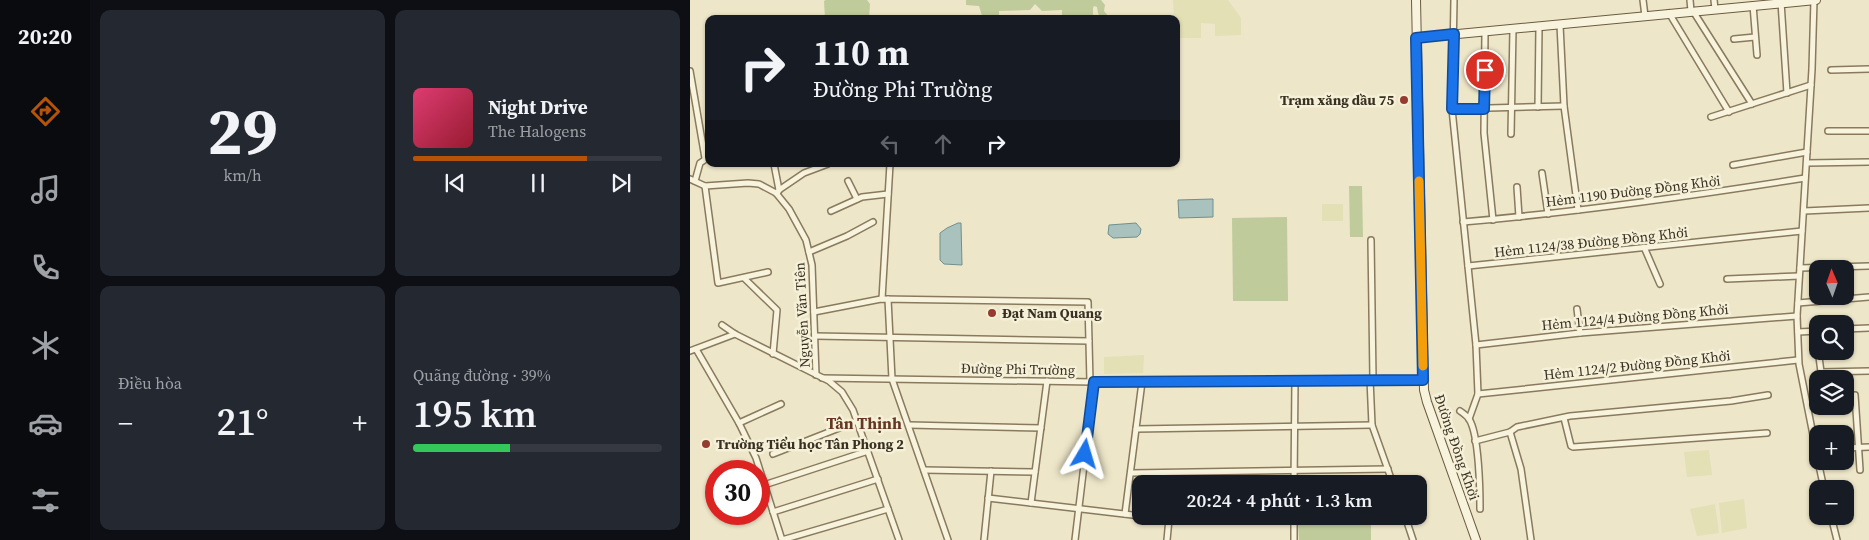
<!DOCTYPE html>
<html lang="vi">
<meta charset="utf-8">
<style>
:root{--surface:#171b24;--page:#242831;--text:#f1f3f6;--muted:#9ea1a6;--line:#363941;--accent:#b45309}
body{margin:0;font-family:"Source Serif 4",serif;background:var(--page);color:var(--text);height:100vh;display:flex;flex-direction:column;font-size:19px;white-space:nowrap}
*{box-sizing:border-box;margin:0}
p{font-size:16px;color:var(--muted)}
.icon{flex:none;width:28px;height:28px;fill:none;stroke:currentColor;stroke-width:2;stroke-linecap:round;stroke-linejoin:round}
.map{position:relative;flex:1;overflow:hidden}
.side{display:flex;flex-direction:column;gap:10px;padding:10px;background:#0d0f14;width:600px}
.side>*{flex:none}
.hud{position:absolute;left:15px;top:15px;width:475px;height:152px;border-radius:10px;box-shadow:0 1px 4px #0004;background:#171b24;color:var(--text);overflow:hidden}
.needle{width:32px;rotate:358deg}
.buttons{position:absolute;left:1119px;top:260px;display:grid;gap:10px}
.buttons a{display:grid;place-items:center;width:45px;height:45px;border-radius:10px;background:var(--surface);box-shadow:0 1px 4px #0004;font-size:25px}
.speed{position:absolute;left:15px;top:460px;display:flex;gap:10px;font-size:25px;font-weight:700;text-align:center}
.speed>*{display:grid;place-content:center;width:65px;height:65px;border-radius:50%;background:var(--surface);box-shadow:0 1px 4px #0004;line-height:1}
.speed .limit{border:8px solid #d22;background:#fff;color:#111}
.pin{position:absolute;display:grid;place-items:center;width:42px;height:42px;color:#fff;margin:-21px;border:2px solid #fff;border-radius:50%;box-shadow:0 1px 5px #0007}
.me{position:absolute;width:55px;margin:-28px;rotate:7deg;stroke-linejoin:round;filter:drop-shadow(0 0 4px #0008)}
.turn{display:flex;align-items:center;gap:18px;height:105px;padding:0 25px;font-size:22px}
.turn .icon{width:65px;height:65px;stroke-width:2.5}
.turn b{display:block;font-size:35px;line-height:42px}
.lanes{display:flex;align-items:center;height:48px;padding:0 25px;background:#0003;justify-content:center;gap:25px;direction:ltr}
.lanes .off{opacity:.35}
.big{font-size:38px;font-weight:600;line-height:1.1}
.side .tile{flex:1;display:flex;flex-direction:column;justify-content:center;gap:8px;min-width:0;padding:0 18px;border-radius:10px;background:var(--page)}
.side .dial{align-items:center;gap:0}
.dial b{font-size:65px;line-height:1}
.song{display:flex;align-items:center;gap:15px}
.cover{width:60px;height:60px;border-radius:8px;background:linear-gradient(135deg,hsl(340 70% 55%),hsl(350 70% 35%))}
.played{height:5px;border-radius:2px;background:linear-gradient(90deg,var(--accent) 70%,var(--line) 70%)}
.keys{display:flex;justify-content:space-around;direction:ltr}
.heat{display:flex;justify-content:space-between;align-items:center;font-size:28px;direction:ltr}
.charge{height:8px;border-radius:4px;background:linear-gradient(90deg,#34c759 39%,var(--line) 0)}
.side .tiles{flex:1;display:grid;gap:10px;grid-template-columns:repeat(2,1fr)}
.trip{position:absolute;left:442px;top:475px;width:295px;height:50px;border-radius:10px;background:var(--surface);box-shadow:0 1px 4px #0004;font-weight:600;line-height:50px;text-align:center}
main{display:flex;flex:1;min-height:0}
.tab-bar{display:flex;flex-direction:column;width:90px;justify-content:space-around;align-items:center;background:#090b0e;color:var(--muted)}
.tab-bar .icon{width:35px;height:35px}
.tab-bar .current{color:var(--accent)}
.tab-bar b{font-size:22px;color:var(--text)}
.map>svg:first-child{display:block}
.farmland{fill:#e3e0b6}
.green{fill:#c0cb9c}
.water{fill:#a9c2bd;stroke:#70908c}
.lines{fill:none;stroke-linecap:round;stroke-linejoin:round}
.street-casing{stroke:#897a5e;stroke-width:8}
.secondary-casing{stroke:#6b5b41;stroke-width:10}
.street{stroke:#f8f3dc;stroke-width:5}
.secondary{stroke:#f8f3dc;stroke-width:8}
.route-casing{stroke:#114b97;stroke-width:12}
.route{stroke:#1a73e8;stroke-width:9}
.slow{stroke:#f59e0b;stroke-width:9}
.poi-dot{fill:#963b30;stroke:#f5f0d8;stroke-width:2}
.labels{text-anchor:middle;stroke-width:5;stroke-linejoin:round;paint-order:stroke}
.poi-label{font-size:14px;font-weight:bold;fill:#3a3021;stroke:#f5f0d8;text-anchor:start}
.street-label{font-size:14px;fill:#3a3021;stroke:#f5f0d8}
.quarter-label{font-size:16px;font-weight:bold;fill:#653722;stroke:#f5f0d8}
</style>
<main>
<nav class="tab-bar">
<b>20:20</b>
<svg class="icon current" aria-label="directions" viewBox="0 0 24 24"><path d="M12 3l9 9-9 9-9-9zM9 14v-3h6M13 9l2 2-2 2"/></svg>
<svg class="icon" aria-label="music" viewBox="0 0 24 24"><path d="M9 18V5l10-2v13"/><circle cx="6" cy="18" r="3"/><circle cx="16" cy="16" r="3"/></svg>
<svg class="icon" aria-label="phone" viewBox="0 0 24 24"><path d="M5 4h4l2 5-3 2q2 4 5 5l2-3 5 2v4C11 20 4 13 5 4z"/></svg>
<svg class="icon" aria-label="climate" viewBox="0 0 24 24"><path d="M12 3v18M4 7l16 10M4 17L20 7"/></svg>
<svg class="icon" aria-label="car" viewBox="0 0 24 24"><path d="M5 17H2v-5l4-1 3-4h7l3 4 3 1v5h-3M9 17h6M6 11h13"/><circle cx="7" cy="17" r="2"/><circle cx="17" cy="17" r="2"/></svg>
<svg class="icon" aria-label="filters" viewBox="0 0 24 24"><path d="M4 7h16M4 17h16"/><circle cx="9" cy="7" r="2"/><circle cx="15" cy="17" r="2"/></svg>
</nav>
<section class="side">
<div class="tiles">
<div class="tile dial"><b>29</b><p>km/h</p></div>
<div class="tile">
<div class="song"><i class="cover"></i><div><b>Night Drive</b><p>The Halogens</p></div></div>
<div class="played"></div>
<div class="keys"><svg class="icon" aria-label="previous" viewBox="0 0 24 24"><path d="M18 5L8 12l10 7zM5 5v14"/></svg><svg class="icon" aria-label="pause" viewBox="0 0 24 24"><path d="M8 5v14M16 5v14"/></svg><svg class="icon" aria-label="next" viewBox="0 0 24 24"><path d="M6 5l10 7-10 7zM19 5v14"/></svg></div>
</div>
<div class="tile"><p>Điều hòa</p>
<div class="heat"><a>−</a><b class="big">21°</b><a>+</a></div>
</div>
<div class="tile"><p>Quãng đường · 39%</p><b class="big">195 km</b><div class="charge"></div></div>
</div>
</section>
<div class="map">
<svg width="1179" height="540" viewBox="0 0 1179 540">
<rect width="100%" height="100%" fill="#ede6c9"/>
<!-- farmland -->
<g class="farmland">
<polygon points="483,0 538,0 551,18 551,35 525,36 525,24 511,23 511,38 486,38 486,19 484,19"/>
<rect x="632" y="204" width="21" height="17"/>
<polygon points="454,355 453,373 414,374 414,357"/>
<polygon points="1019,450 1022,475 997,477 994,452"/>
<polygon points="1054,499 1057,528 1032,533 1029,503"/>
<polygon points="1025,504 1029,533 1007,536 1000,509"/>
</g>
<!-- green -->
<g class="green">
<polygon points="136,0 177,0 180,4 179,19 135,19 134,1"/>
<polygon points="276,0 411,0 415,5 414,11 419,17 411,19 408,13 407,7 404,6 403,8 403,18 406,19 372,19 372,10 352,11 345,4 340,10 309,11 309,19 293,19 289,6 276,5"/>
<polygon points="659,186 672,186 673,237 660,237"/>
<polygon points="597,217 598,301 543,301 542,218"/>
<polygon points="681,523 681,540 609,540 608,524"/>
</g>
<!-- water -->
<g class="water">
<polygon points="523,199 523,217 489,218 488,200"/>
<polygon points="268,223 271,223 272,265 254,264 250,260 250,233 257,228"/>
<polygon points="446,223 451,229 450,234 447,237 423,238 418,234 419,225"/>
</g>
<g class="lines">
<defs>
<g id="street">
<polyline points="764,0 762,109 786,345 788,394 779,419"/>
<polyline points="953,0 955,16"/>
<polyline points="1000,0 1001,11"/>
<polyline points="1024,0 1025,9"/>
<polyline points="1124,0 1122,69 1107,316 1109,364 1128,460"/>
<polyline points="1091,2 1097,93"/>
<polyline points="1063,5 1067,55"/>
<polyline points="1003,11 1062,104"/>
<polyline points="979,13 1039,112"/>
<polyline points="870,25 874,106 888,210"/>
<polyline points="795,32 794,133 803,220"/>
<polyline points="1044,39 1065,37"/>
<polyline points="1141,70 1179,69"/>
<polyline points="0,71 15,158"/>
<polyline points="848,107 849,27"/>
<polyline points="762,109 874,106"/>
<polyline points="1021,117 1121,85"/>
<polyline points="1138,131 1179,131"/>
<polyline points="821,134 823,29"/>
<polyline points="1117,163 1179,162"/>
<polyline points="84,164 89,190"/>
<polyline points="1043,165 1117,152"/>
<polyline points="852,173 858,214"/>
<polyline points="0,179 15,186 58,183 69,184 86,193 99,209 116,240 122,265 126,375"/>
<polyline points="5,181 10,163 19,157"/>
<polyline points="158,181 167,199"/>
<polyline points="15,186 28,283 78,272"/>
<polyline points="827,187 829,217"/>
<polyline points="87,194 89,190 114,173 138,164"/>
<polyline points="141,211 172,197 198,194"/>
<polyline points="1114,211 1179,208"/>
<path d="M773,222c115,-10 229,-26 342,-44"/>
<polyline points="681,240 683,379"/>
<polyline points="954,247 970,284"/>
<polyline points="119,252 157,236 183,222"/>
<polyline points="778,266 1112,231"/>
<polyline points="1110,268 1179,266"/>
<polyline points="54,278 87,310 83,354"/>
<polyline points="1037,279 1109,276"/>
<polyline points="192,299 200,164"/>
<polyline points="198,299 202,379 258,540"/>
<polyline points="1108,303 1179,297"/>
<polyline points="887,309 890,333"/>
<polyline points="124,312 191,299 398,302 400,382"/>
<polyline points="32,325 45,334 139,381 152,392 163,410 209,540"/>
<polyline points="1155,329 1179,328"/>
<polyline points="1108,332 1128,331"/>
<polyline points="125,336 399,341"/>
<polyline points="786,345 890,333 1107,316"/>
<polyline points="6,349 49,423 66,458 92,540 198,509"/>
<polyline points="0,351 45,334"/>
<polyline points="1129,357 1131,372 1179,371"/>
<polyline points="132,378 404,382 733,380"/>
<polyline points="680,379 682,425 703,484"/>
<polyline points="788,394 1108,360"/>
<polyline points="1165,395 1170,470"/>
<path d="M770,411c3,2 7,5 9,8 10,15 11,71 11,90"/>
<polyline points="874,418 881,446 883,447 1077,433"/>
<polyline points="49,423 91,404"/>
<polyline points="219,425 351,428"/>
<polyline points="446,429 682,425"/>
<polyline points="820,432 831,469 841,540"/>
<polyline points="785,441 820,432 827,427 880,416 1041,401 1078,395"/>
<polyline points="1155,448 1179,447"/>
<polyline points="83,454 167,421"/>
<polyline points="1128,461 1134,489"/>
<polyline points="234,470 345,472"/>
<polyline points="441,473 698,469"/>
<polyline points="604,484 605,381"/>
<polyline points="74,485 178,451"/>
<polyline points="298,498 451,516"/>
<polyline points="341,503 357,381"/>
<polyline points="83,512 188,479"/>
<polyline points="435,514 452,382"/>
<polyline points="453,516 482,519 694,516"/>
<polyline points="715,516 723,540"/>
<polyline points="1141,516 1147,540"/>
<polyline points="294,540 301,471"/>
<polyline points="385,540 404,382"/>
<polyline points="477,540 479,519"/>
<polyline points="604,540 604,516"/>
</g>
<g id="secondary">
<polyline points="726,0 734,390 737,402 786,540"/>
<polyline points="726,38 1126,0"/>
</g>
</defs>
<!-- street casing -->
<use href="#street" class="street-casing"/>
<!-- secondary casing -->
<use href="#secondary" class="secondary-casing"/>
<!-- street -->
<use href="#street" class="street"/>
<!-- secondary -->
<use href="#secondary" class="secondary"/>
</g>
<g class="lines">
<defs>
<polyline id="route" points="395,454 404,382 733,380 726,38 764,34 762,109 794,109 795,70"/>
</defs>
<!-- route casing -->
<use href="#route" class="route-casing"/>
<!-- route -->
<use href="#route" class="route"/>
<!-- slow -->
<polyline class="slow" points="729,181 733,366"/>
</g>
<!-- markers -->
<g class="poi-dot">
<circle cx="714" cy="100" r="5"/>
<circle cx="302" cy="313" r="5"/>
<circle cx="16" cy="444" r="5"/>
</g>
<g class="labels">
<!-- poi labels -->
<g class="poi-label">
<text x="704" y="105" text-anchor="end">Trạm xăng dầu 75</text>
<text x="312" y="318">Đạt Nam Quang</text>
<text x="26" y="449">Trường Tiểu học Tân Phong 2</text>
</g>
<!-- street labels -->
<g class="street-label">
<text transform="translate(943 191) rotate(-7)" y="5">Hẻm 1190 Đường Đồng Khởi</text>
<text transform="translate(901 242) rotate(-6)" y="5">Hẻm 1124/38 Đường Đồng Khởi</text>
<text transform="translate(112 315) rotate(-93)" y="5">Nguyễn Văn Tiên</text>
<text transform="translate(945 317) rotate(-5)" y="5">Hẻm 1124/4 Đường Đồng Khởi</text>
<text transform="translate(947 365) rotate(-6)" y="5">Hẻm 1124/2 Đường Đồng Khởi</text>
<text transform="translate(328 369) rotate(1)" y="5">Đường Phi Trường</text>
<text transform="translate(767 447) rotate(71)" y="5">Đường Đồng Khởi</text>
</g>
<!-- quarter labels -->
<g class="quarter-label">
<text x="174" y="429">Tân Thịnh</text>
</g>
</g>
</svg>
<div class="buttons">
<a><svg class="needle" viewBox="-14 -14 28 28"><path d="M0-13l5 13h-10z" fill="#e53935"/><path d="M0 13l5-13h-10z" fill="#9ea1a6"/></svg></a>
<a><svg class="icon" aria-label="search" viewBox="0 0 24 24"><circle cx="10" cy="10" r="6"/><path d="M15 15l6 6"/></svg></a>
<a><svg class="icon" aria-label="layers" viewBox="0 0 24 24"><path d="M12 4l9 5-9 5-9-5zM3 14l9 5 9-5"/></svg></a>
<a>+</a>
<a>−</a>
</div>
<div class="speed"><div class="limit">30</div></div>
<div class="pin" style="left:795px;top:70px;background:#d93025"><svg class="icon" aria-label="arrive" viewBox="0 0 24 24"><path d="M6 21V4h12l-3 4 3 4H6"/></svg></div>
<svg class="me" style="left:395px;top:454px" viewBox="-20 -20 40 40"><path d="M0-17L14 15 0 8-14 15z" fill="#1a73e8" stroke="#fff" stroke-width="4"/></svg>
<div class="trip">20:24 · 4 phút · 1.3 km</div>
<div class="hud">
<div class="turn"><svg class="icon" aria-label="right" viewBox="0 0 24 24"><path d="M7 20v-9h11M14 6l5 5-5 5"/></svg><div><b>110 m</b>Đường Phi Trường</div></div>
<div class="lanes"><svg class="icon off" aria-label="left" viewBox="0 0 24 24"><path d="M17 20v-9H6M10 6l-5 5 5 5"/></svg><svg class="icon off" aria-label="ahead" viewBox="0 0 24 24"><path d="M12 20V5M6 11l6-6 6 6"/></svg><svg class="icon" aria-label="right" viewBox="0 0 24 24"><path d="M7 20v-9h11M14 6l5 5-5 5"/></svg></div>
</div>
</div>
</main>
